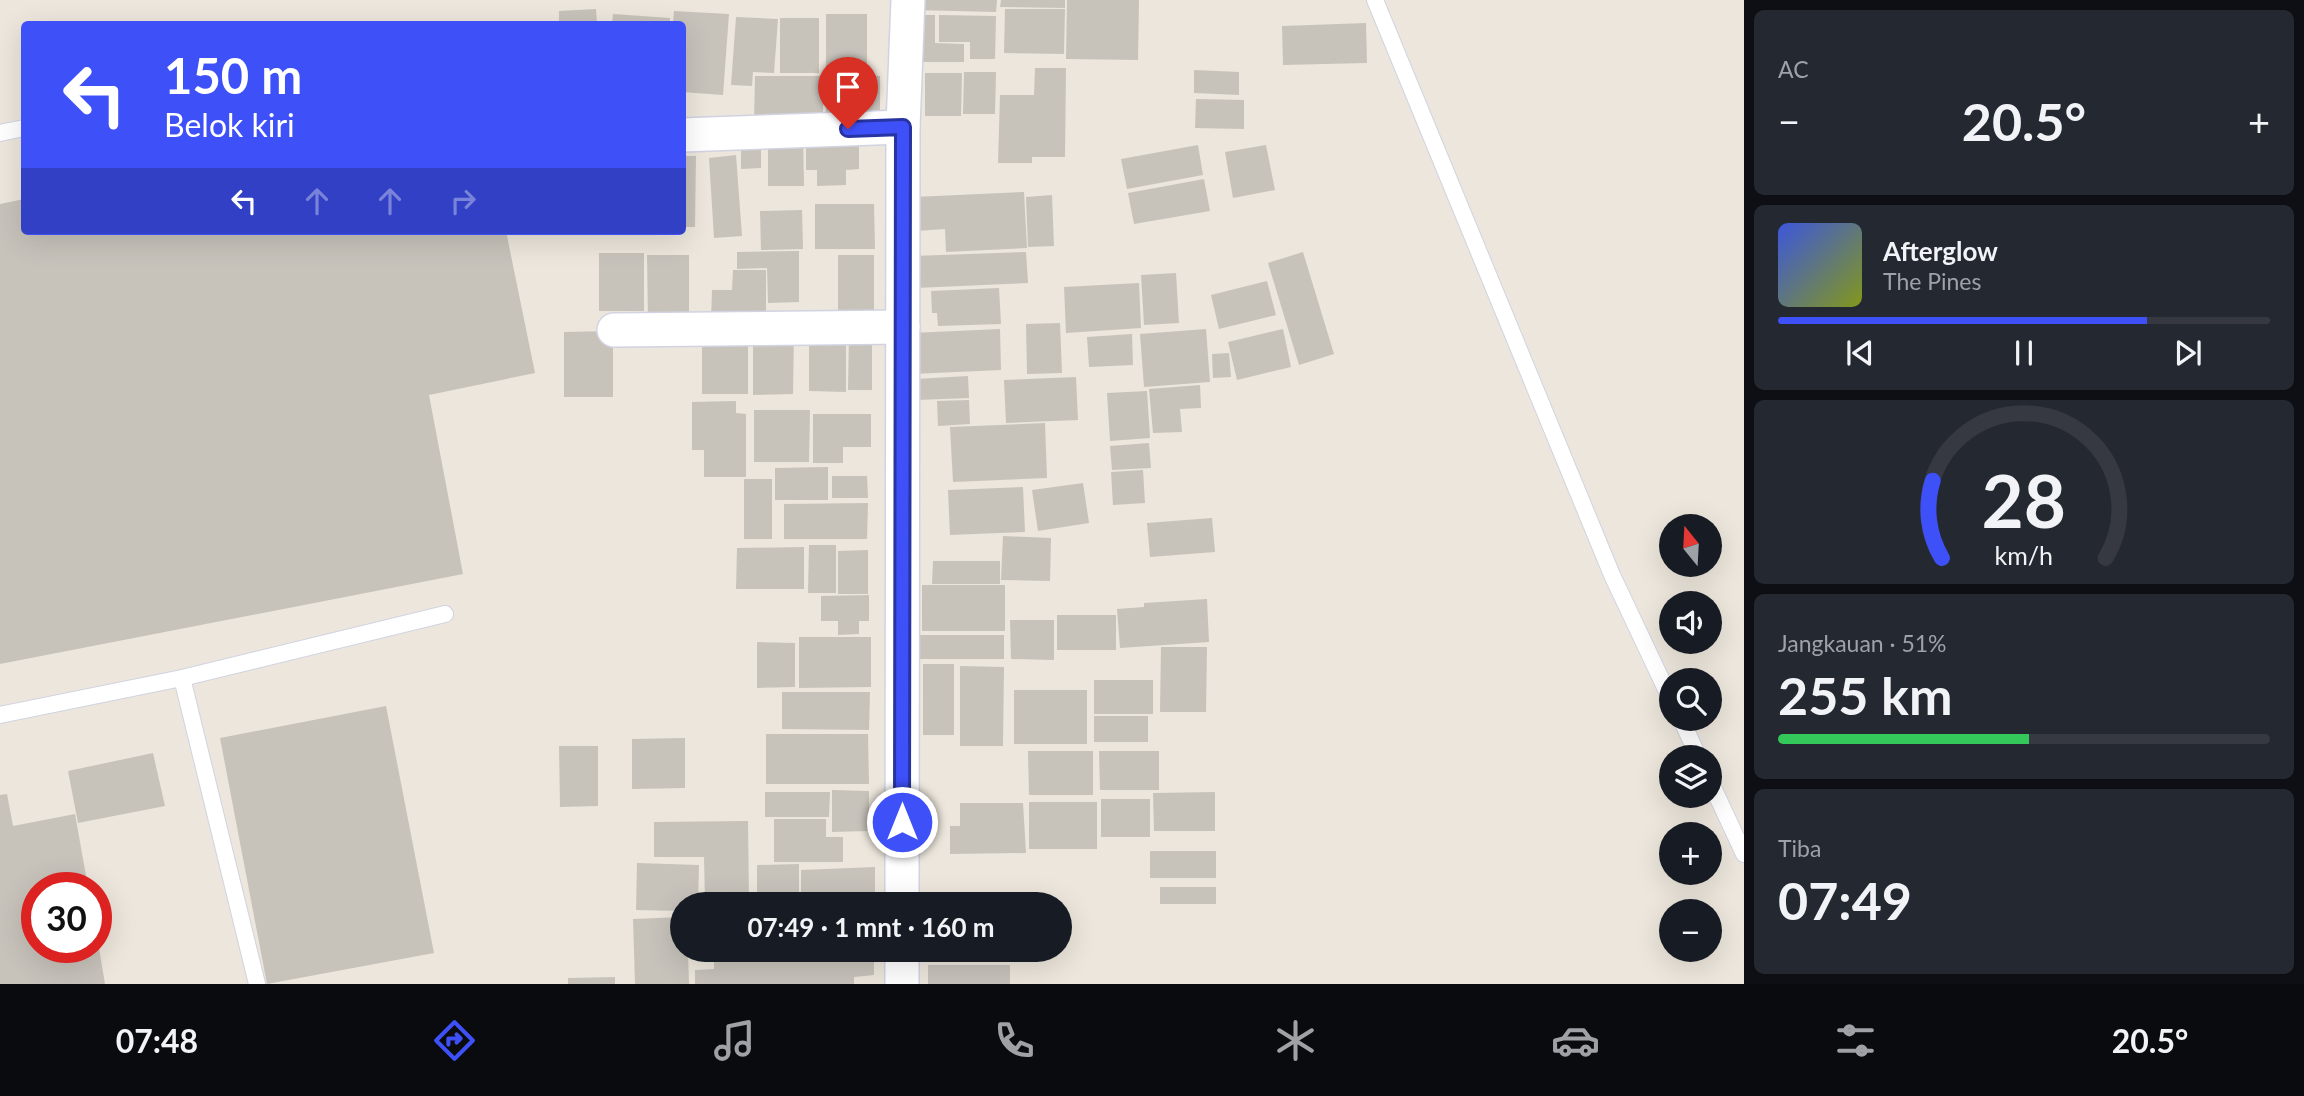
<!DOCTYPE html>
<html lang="id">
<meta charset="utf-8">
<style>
:root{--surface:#171b24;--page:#242831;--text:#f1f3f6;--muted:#9ea1a6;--line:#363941;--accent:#3e50f7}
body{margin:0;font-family:Lato,sans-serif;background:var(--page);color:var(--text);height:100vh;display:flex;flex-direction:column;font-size:26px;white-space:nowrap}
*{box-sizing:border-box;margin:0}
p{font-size:23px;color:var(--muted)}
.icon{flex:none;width:38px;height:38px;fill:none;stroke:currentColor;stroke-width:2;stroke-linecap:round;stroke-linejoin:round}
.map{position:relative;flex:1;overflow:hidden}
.sheet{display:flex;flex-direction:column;gap:10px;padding:10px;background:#0d0f14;width:560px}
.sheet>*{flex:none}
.guide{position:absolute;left:21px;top:21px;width:665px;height:214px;border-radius:7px;box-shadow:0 7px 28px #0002;background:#3e50f7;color:#fff;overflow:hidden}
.needle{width:46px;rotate:342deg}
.fabs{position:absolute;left:1659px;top:514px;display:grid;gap:14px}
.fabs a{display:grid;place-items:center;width:63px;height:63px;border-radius:50%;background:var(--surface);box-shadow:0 7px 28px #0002;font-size:35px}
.speed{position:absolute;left:21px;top:872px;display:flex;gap:14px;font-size:35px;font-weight:700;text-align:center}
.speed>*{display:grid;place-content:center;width:91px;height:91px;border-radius:50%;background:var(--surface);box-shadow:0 7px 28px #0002;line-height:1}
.speed .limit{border:10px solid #d22;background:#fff;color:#111}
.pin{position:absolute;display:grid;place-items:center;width:60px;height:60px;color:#fff;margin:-72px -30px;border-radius:50% 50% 50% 0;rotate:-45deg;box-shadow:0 0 7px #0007}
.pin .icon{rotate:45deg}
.me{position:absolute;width:77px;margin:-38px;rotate:0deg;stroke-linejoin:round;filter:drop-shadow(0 0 5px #0008)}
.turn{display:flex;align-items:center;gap:24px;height:147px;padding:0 28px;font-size:32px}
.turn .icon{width:91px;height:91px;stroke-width:2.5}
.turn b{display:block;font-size:49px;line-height:60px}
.lanes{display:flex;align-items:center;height:66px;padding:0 28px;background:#0003;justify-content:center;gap:35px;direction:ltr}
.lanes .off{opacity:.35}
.big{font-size:52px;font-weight:700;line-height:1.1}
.sheet .tile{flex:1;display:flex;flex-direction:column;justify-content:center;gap:10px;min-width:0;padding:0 24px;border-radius:10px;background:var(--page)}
.sheet .dial{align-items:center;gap:0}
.dial svg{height:182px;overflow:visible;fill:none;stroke:var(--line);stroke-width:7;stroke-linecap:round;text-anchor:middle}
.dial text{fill:var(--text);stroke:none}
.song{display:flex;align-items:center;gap:21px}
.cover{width:84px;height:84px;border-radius:10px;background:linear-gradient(135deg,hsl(230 70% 55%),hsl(70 70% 35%))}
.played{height:7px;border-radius:4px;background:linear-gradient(90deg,var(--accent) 75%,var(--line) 75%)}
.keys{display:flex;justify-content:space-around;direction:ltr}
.heat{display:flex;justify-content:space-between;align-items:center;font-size:38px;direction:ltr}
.charge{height:10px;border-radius:5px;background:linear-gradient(90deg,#34c759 51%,var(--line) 0)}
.trip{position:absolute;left:670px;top:892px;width:402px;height:70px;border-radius:35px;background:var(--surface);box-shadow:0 7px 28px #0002;font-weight:700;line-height:70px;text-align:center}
.menu{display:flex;height:112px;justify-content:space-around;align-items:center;background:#090b0e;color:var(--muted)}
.menu .icon{width:49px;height:49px}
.menu .on{color:var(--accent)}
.menu b{font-size:32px;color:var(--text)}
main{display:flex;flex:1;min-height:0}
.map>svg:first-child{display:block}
.building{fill:#c7c3bb}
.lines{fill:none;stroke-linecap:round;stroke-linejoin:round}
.lane-casing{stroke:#d1d3e2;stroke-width:18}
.street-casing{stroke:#d1d3e2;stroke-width:36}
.lane{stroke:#fff;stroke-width:16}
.street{stroke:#fff;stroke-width:33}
.route-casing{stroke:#2834a1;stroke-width:18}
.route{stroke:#3e50f7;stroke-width:12}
</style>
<main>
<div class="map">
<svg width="1744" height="984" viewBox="0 0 1744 984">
<rect width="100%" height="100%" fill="#ece6dc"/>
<!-- building -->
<g class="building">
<polygon points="913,0 997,0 996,12 913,10"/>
<polygon points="1001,0 1065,0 1065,8 1000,7"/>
<polygon points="1067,0 1139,0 1138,60 1066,59"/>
<polygon points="596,9 597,24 559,24 559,11"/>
<polygon points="1005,9 1065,9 1064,54 1004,53"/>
<polygon points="674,11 729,14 723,95 682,92 682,24 673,24"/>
<polygon points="613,14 670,18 670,24 612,24"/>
<rect x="826" y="14" width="41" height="58"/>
<polygon points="917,15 935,15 935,43 964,44 964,62 916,62"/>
<polygon points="939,15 996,16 995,59 970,59 970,42 939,42"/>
<polygon points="736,17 778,19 774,73 753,72 752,86 731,85"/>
<rect x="780" y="18" width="39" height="55"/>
<polygon points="1366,23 1367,63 1283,65 1282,26"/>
<polygon points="1035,68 1066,68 1065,157 1032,157 1032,163 998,163 1000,95 1034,95"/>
<polygon points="1194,70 1239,72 1239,95 1194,93"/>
<polygon points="964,72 996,72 995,114 963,114"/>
<polygon points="925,73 962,73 961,116 925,116"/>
<polygon points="755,76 823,76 823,122 754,122"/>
<rect x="826" y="76" width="54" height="45"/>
<polygon points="1196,99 1244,100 1244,129 1195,128"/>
<polygon points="761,134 761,168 741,169 741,135"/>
<polygon points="768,134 803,134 804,186 768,186"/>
<polygon points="806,135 859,135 859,169 846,170 846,185 817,186 817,170 806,170"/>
<polygon points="1198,145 1203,175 1127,189 1121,159"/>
<polygon points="1266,145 1275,190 1233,198 1225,152"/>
<polygon points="736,155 742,236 714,238 709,158"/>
<polygon points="682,156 696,156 695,227 682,227"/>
<polygon points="1204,179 1210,211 1134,224 1128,193"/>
<polygon points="1024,192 1027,248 946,252 945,229 916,231 914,197"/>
<polygon points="1052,195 1054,246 1028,247 1026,197"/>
<polygon points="24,199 24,231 506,231 535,373 429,395 463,574 0,664 0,204"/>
<polygon points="815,204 874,204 875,249 815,249"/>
<polygon points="802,210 803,249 761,250 760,211"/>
<polygon points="799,251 799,302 768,303 767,268 737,269 737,252"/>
<polygon points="1026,252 1028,283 915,288 913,256"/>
<polygon points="1303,252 1334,354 1299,365 1268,263"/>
<rect x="599" y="253" width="45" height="58"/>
<polygon points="647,255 689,255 689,321 648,322"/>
<rect x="838" y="255" width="36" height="67"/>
<polygon points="733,270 766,270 766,321 711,321 712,290 732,290"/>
<polygon points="1176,273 1179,323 1144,325 1141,275"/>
<polygon points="1267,281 1276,315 1219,329 1211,295"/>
<polygon points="1139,283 1141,328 1066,333 1064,287"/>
<polygon points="999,288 1001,324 938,326 937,313 932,313 931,291"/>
<polygon points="1060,323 1062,373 1027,374 1026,324"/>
<polygon points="1000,329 1001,370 913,374 911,333"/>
<polygon points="1206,329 1210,382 1144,387 1140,334"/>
<polygon points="1283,329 1291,367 1237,380 1228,342"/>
<polygon points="613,331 613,397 564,397 564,332"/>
<polygon points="753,331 794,331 793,394 753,395"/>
<rect x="702" y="333" width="46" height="61"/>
<polygon points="1132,334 1133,365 1089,367 1087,337"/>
<polygon points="849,335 872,335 872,390 848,390"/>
<polygon points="846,339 846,392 809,391 809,340"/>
<polygon points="1229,353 1231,377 1213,378 1212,354"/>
<polygon points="968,376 969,398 917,400 916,379"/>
<polygon points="1076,377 1078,420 1006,423 1004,380"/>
<polygon points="1200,385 1201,408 1180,409 1182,432 1153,433 1149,389"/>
<polygon points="1147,391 1150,438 1110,441 1107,393"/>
<polygon points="969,400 970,424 938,426 937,401"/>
<polygon points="736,401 736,413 746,414 746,477 704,477 704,450 692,450 692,402"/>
<polygon points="754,410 810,410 809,462 754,462"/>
<polygon points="813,414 871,414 871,447 843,447 843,463 813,463"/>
<polygon points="1045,423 1047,478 953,482 950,427"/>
<polygon points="1149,443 1151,468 1112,470 1110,446"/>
<polygon points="828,467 828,500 775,500 775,468"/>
<polygon points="1143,470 1145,503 1113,505 1111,472"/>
<polygon points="832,476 867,476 868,498 832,498"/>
<rect x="744" y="479" width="28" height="60"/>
<polygon points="1083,483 1089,523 1038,531 1032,490"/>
<polygon points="1023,487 1025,532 950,535 948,490"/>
<polygon points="868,503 867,539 784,539 784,504"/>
<polygon points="1212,518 1215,552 1150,557 1147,523"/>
<polygon points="1003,536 1051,538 1050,581 1001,580"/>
<polygon points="809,545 836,545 836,593 808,593"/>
<polygon points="804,547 804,589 736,589 737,548"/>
<polygon points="868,550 868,594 838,594 838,551"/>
<polygon points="933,561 1000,561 1000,584 932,584"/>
<rect x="922" y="585" width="83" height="46"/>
<polygon points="869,595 869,621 859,621 859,634 838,635 838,621 821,621 821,596"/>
<polygon points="1207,599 1209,642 1120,648 1117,609 1144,607 1144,603"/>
<rect x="1057" y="615" width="59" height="35"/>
<polygon points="1010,620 1054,620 1054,660 1011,659"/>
<rect x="914" y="635" width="90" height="24"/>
<polygon points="799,637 871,637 871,687 799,688"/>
<polygon points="757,642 795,643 795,687 757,688"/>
<polygon points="1161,647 1207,647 1206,712 1160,712"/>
<rect x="923" y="664" width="31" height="71"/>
<polygon points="960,666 1004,667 1003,746 960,746"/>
<rect x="1094" y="680" width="59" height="34"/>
<rect x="1014" y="690" width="73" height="54"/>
<polygon points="782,692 870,692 869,730 782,729"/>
<polygon points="386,706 434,953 267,984 220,738"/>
<rect x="1094" y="716" width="54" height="26"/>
<polygon points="766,734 868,734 869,784 766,784"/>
<polygon points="685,738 685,788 632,789 632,739"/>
<polygon points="559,746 598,746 598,806 560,807"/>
<polygon points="1028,751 1093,751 1093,795 1029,795"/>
<polygon points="1099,751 1159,751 1159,790 1100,790"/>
<polygon points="153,753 165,806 78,823 68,771"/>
<polygon points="832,790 869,791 869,831 832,832"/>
<polygon points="765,792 830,792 829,817 765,817"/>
<polygon points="1215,792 1215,831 1154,831 1153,793"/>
<polygon points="7,794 13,826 75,814 88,887 37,887 37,947 96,947 98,942 105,984 0,984 0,795"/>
<rect x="1101" y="799" width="49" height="38"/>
<rect x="1029" y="802" width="68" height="47"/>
<polygon points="960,803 1023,803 1026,853 950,854 950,826 960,826"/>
<polygon points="774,819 826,819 826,837 843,837 843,862 774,862"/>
<polygon points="748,821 749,902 705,902 704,857 654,857 654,822"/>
<rect x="1150" y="851" width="66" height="27"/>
<polygon points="637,863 699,865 698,905 682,905 682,911 636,910"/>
<polygon points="799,864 799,905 757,905 757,865"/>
<polygon points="875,867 875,905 801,905 801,870"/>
<rect x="1160" y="887" width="56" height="17"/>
<polygon points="682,917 682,950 688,950 689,984 635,984 633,919"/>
<polygon points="714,950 787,950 788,958 874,954 874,975 854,977 854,984 695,984 695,970 714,969"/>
<polygon points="910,950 1026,950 1026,954 910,955"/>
<rect x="928" y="965" width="82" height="19"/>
<polygon points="615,977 615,984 568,984 568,978"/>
</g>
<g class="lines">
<defs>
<g id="lane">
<polyline points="1375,0 1612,575 1671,700"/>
<polyline points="0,133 24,128"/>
<polyline points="182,678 257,984"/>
<polyline points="0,715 182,678 445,614"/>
<polyline points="1681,719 1699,758"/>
<polyline points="1710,781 1744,854"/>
</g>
<g id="street">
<polyline points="682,135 903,127"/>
<polyline points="614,330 903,327"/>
<polyline points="902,905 903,127 908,0"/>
<polyline points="902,984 902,950"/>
</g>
</defs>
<!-- lane casing -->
<use href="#lane" class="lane-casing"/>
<!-- street casing -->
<use href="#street" class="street-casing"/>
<!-- lane -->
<use href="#lane" class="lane"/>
<!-- street -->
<use href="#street" class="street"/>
</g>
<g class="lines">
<defs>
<polyline id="route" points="848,129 903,127 902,822"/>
</defs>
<!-- route casing -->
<use href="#route" class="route-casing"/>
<!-- route -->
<use href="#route" class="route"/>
</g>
</svg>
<div class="fabs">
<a><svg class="needle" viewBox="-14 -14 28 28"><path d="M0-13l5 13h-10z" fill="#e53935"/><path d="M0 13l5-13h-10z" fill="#9ea1a6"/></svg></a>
<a><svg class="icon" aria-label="sound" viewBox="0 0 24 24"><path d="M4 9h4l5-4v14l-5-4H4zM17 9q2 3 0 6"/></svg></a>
<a><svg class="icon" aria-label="search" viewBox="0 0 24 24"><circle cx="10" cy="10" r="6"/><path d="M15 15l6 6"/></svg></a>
<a><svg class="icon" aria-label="layers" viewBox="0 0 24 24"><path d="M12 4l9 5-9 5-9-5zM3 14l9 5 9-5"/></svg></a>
<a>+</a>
<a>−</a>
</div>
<div class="speed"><div class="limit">30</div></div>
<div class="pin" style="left:848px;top:129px;background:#d93025"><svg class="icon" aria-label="arrive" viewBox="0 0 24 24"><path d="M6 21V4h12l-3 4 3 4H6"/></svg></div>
<svg class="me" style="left:902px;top:822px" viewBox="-20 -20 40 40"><circle r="17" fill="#3e50f7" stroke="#fff" stroke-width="3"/><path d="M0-11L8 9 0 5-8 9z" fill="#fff"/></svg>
<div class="trip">07:49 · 1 mnt · 160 m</div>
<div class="guide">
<div class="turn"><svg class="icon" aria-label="left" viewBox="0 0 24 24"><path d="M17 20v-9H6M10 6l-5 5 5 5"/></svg><div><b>150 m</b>Belok kiri</div></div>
<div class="lanes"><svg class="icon" aria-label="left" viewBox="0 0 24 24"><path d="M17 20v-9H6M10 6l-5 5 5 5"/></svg><svg class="icon off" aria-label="ahead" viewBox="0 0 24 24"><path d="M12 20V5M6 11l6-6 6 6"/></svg><svg class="icon off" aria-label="ahead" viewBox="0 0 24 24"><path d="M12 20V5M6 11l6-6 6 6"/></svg><svg class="icon off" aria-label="right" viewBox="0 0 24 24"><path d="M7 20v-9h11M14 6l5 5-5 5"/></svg></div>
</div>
</div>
<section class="sheet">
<div class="tile"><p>AC</p>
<div class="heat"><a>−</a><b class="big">20.5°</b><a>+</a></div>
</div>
<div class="tile">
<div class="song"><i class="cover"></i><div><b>Afterglow</b><p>The Pines</p></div></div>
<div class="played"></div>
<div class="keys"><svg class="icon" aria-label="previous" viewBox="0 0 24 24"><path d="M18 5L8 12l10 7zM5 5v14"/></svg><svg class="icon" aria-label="pause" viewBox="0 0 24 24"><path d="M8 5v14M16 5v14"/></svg><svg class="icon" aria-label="next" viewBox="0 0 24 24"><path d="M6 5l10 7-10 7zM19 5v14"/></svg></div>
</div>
<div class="tile dial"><svg viewBox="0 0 100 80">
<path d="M14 69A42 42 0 1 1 86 69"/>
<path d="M14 69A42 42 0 0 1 10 35" stroke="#3e50f7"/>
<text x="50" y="56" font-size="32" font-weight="700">28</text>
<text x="50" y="72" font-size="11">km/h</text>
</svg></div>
<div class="tile"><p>Jangkauan · 51%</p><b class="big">255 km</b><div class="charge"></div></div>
<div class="tile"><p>Tiba</p><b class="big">07:49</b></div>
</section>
</main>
<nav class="menu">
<b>07:48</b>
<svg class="icon on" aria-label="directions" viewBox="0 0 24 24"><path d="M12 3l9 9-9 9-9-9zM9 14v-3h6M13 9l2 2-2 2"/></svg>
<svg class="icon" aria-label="music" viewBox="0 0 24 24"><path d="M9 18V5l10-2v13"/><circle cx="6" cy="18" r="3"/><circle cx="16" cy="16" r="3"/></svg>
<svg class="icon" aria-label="phone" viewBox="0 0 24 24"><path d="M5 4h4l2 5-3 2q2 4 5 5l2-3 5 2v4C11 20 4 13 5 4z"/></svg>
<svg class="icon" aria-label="climate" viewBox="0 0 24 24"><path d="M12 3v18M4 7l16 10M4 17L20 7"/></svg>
<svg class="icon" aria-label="car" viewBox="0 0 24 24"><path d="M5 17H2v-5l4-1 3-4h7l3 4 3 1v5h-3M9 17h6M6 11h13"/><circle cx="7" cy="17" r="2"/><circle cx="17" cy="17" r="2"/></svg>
<svg class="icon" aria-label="filters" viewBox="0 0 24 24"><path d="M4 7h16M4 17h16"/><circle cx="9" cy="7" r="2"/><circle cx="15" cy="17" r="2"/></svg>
<b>20.5°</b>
</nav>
